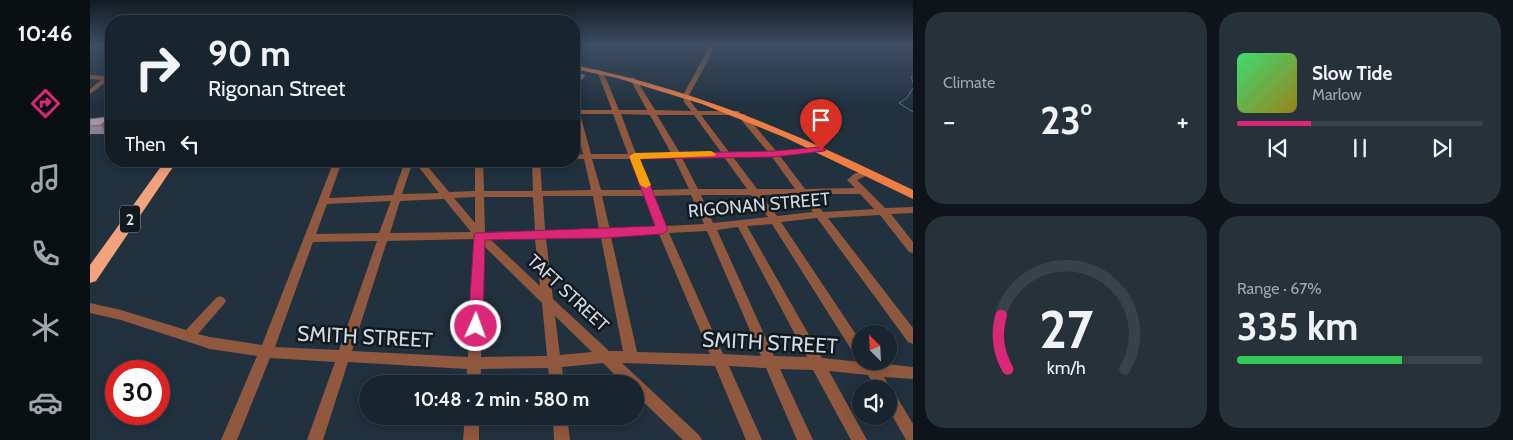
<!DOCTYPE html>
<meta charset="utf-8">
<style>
:root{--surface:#19252e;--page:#26313a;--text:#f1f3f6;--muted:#9fa5aa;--line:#37424a;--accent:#db2777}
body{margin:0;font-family:Cabin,sans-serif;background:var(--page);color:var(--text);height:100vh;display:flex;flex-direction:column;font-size:19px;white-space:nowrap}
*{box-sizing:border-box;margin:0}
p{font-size:16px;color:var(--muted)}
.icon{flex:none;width:28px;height:28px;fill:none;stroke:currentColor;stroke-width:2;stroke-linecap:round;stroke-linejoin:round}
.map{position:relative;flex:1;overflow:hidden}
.panel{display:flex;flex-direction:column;gap:12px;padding:12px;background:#0e1419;width:600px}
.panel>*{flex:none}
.banner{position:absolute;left:15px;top:15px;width:475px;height:152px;border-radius:20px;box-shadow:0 2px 12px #0003,0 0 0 1px var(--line);background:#19252e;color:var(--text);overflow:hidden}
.needle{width:32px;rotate:336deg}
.fabs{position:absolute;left:762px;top:325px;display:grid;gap:10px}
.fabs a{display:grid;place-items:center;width:45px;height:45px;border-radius:50%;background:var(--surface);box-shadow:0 2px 12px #0003,0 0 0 1px var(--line);font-size:25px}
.speed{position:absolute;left:15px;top:360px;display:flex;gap:10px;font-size:25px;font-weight:700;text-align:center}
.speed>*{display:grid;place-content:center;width:65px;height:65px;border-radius:50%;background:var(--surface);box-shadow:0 2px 12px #0003,0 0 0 1px var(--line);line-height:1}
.speed .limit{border:8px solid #d22;background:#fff;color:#111}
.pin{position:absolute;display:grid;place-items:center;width:42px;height:42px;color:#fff;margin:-51px -21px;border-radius:50% 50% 50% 0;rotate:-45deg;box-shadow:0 0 5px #0007}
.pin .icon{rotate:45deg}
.me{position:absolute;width:55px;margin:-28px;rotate:2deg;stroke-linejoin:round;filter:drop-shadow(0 0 4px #0008)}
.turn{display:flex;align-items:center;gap:18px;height:105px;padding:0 20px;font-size:22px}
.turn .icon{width:65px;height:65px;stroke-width:2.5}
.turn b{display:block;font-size:35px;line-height:42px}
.then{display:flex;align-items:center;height:48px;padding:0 20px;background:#0003;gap:10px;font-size:19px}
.big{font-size:38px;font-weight:700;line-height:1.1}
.panel .card{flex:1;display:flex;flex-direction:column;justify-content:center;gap:8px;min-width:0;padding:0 18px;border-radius:20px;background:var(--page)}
.panel .dial{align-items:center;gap:0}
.dial svg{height:130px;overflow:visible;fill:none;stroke:var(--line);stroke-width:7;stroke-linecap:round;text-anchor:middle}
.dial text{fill:var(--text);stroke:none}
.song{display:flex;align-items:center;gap:15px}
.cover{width:60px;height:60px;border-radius:8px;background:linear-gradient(135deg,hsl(140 70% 55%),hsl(50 70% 35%))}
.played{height:5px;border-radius:2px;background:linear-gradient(90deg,var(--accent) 30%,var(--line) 30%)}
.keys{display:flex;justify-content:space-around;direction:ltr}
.heat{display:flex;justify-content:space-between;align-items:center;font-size:28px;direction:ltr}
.charge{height:8px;border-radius:4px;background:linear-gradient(90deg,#34c759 67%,var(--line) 0)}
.panel .tiles{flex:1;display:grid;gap:12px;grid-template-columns:repeat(2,1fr)}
.trip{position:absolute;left:269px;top:375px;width:285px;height:50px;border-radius:25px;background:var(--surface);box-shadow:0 2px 12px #0003,0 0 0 1px var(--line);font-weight:700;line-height:50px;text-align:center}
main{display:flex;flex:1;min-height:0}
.menu{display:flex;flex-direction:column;width:90px;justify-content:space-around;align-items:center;background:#0a0f12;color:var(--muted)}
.menu .icon{width:35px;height:35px}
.menu .on{color:var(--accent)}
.menu b{font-size:22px;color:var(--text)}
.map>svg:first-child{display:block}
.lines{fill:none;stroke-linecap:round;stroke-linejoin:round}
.stream{stroke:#437a8d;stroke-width:1}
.minor{fill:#90593f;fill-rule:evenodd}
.major{fill:#ef7e44;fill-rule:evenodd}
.highway{fill:#f3a27b;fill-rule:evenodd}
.wall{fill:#8e8090}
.shaded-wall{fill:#746875}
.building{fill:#a595a7;stroke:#746875}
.route{fill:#db2777;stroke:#8e194d}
.slow{fill:#f59e0b}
.labels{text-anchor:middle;stroke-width:5;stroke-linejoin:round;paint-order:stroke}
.shield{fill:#11181e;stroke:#97a0a7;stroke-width:1}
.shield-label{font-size:16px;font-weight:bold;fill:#d0dae2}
.street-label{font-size:18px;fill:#d0dae2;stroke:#11181e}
.near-street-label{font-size:21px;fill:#d0dae2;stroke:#11181e}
</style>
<main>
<nav class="menu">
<b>10:46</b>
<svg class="icon on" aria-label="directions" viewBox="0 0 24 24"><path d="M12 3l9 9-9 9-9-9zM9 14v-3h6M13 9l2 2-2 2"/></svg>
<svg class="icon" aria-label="music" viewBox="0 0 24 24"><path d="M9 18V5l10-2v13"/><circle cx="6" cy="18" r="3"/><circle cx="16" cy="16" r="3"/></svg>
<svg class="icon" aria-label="phone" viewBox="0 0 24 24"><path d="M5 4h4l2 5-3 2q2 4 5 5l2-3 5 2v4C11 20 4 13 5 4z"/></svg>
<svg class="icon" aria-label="climate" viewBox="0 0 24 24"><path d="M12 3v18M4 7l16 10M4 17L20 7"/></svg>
<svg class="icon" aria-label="car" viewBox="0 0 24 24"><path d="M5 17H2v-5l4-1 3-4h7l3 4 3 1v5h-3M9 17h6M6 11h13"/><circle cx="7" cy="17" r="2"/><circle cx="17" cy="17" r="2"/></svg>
</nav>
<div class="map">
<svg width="823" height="440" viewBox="0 0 823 440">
<rect width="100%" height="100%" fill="#21313e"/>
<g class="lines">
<!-- stream -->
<g class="stream">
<polyline points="823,76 821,76 823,83"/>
<polyline points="823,88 817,98 809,103 823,112"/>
</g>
<!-- minor -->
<g class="minor">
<path d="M618,45h6l-3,10 -22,40 2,7 7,9h41l1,2 -4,2h-35l28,37h39l-30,-36 1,-2h6l31,37 48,-4v4h-3l-41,5 25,33 50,-1 -8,-8 7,-6 13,-5 4,3 -1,2 -13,6 28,28 28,-1v6l-22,1 22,28v11l-4,-1 -29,-37 -52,3 85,110v16l-5,-2 -91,-124 -36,4 80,120v17l-5,-2 -84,-133 -25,2 75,132 39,4v-3v2h14l1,2 37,4v12l-29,-2 7,12 -1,2 4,1 19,32v16h-7l-17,-30v-21h-13l-8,-14 -39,-4 38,69h-16l-38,-70 -33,-1 33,71h-16l-31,-72 -37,-2 33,74h-16l-31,-74 -93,-3 77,72 3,5h-19l-48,-46v-10h-11l-21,-21 -41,4 2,17h-14l-2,-16 -67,1 -1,15h-14l1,-15 -119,-7 -25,78h-16l28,-78 -65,-4 -33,82h-16l36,-84 -47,-7 -89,-29 -31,-7v-10l31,7 65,20 30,-32 4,-2 4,2 2,3 -2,3 -26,30 12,3 52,8 72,-184h35l-4,3h-24l-12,34 64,-3 12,-34h8l-11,33 37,-1 -25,-32h9l26,31 26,-1v-30h8l1,30h49l-1,-30h8l2,30 49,-1 -7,-31h-10v-4l9,-1 -9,-36v-8h38l-15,-39 1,-1 5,1 16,39h28l-17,-31 3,-2 3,2 19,31 36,1 -7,-9 -1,-7 22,-40zM490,114h33l15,40h-37zM531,114l29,1 21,38 -35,1zM567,115h37l27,37 -41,1zM634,157l23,32h-49l-16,-31zM643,157h39l23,32h-38zM584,158l15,31 -38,1 -13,-31zM502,159h38l12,31h-41zM710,194l13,18 -36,4 -16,-21zM719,194h51l14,15 -51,3zM601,195l13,29 -38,2 -13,-30zM611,195h50l17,22 -55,6zM453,196h50l6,34 -54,1zM512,196h42l12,31 -46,3zM385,197v26l-21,-25zM394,197h49l2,34 -50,1zM354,199l27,33 -81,1 10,-32zM301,201l-12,32 -63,1 11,-30zM648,227l69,130 -33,-1 -57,-126zM617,231l54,125 -38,-2 -54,-121zM569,234l51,120 -73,-2 -26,-115zM456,238h55l22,113h-14l-56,-52zM385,239l-7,118 -116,-6 35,-110zM400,239h45l5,47zM287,241l-38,109 -64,-3 38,-105zM395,247l57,56 5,53 -66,1zM465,316l37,36 -32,3z"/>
<polygon points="21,73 21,78 0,94 0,89 11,80 0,79 0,75 16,76"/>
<polygon points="375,416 389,416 389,440 373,440"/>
<polygon points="463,416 477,416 480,440 464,440"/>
</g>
<!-- major -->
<path class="major" d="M484,65c124,25 226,70 339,125v9l-127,-61 -84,-34 -85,-26 -43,-9z"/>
<!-- highway -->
<polygon class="highway" points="75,161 87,161 6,281 0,283 0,265"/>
</g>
<!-- wall -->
<g class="wall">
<polygon points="21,106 21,128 16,134 0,134 0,119 17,117 18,113 16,110"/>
<polygon points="33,161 56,161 53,165 36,166"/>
</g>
<!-- shaded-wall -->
<g class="shaded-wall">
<polygon points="495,75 494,78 484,86 484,83"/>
<polygon points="21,115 21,128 16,134 11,125"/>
<polygon points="51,161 56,161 53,165"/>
</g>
<!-- building -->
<g class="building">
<polygon points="486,73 495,75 484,83 484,75"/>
<polygon points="20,106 21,106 21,115 11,125 0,126 0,119 17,117 18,112 16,110"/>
</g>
<!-- sky -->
<linearGradient id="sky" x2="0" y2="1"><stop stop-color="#121b22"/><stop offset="0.42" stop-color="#3d4e63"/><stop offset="1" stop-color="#3d4e63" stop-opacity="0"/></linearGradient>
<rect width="823" height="106" fill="url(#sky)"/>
<!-- route -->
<polygon class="route" points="731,147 736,150 734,151 684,157 550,159 578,230 572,234 514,238 395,240 393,326 391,331 386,333 380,331 378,326 384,236 385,233 565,226 539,156 540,154 684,151"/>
<!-- slow -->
<polygon class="slow" points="621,151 626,154 624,156 550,159 561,185 556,188 550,185 539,156 544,153"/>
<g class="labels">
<!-- shield labels -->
<rect class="shield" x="30" y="205.5" width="20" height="27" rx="4"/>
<g class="shield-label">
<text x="40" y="225">2</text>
</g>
<!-- street labels -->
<g class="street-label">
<text transform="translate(669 205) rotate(-5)" y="6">RIGONAN STREET</text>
<text transform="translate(478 293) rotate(43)" y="6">TAFT STREET</text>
</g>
<!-- near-street labels -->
<g class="near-street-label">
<text transform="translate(275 337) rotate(3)" y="7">SMITH STREET</text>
<text transform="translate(680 343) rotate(3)" y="7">SMITH STREET</text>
</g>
</g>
</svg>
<div class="fabs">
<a><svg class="needle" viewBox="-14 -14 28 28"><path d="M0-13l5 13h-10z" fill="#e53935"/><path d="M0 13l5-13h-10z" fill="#9fa5aa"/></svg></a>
<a><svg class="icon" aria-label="sound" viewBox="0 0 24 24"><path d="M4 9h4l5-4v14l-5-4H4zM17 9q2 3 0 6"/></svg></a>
</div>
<div class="speed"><div class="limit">30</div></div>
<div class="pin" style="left:731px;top:150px;background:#d93025"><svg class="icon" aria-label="arrive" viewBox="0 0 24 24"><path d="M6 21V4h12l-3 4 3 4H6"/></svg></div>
<svg class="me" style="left:386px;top:326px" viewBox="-20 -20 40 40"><circle r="17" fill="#db2777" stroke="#fff" stroke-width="3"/><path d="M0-11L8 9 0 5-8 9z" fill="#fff"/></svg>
<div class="trip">10:48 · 2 min · 580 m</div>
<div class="banner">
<div class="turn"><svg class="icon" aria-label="right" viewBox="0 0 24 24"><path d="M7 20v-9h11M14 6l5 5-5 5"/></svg><div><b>90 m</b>Rigonan Street</div></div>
<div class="then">Then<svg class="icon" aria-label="left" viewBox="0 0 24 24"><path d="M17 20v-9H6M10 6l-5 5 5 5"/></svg></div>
</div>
</div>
<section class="panel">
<div class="tiles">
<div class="card"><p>Climate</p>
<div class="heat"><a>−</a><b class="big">23°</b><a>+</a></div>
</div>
<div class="card">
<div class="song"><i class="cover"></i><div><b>Slow Tide</b><p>Marlow</p></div></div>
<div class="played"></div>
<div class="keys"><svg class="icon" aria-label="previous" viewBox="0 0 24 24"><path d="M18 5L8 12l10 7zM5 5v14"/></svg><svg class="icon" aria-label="pause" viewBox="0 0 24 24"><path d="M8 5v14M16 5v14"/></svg><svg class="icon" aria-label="next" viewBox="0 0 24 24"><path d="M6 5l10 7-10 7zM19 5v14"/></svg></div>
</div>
<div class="card dial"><svg viewBox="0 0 100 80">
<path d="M14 69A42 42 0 1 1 86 69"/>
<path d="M14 69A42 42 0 0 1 10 36" stroke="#db2777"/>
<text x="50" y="56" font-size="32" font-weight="700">27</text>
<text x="50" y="72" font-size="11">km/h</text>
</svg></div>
<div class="card"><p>Range · 67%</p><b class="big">335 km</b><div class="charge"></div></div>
</div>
</section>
</main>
